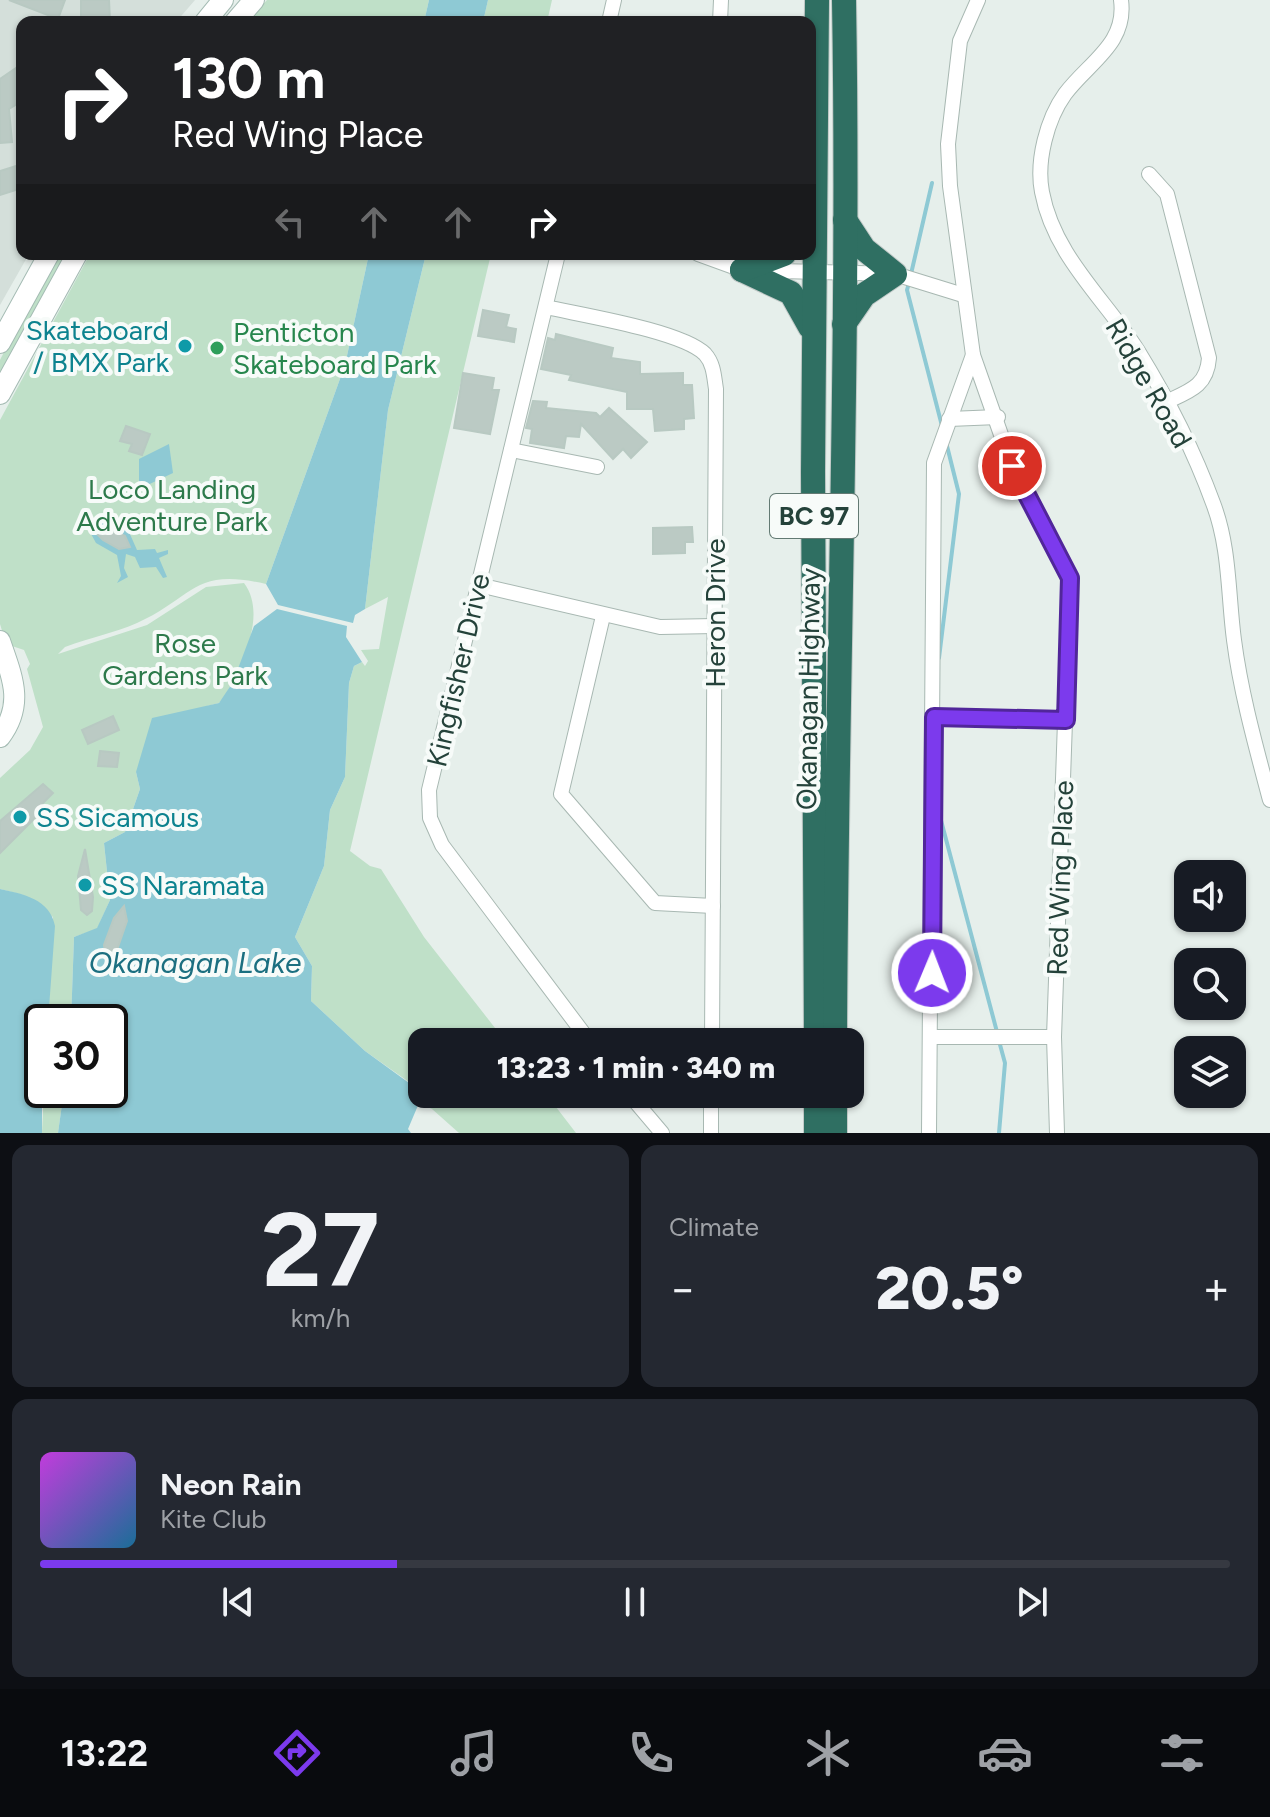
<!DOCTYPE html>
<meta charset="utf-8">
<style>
:root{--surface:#171b24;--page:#242831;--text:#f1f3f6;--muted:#9ea1a6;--line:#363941;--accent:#7c3aed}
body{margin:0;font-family:Figtree,sans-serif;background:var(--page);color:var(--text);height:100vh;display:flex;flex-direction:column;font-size:30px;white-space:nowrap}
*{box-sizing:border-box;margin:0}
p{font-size:26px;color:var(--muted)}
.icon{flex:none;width:44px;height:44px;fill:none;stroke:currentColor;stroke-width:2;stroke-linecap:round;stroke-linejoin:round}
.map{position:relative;height:1133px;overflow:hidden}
.side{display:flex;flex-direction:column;gap:12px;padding:12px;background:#0d0f14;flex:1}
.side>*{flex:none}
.guide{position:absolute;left:16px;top:16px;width:800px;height:244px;border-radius:16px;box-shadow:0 2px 6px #0004;background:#202124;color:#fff;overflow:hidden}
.tools{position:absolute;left:1174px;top:860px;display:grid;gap:16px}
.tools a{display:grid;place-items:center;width:72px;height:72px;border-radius:16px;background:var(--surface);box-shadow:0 2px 6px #0004;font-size:40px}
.speed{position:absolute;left:24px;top:1004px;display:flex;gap:16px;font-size:40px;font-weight:700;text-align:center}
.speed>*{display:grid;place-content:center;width:104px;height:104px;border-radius:50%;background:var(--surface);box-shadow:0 2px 6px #0004;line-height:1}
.speed .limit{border:4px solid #111;border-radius:12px;background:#fff;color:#111}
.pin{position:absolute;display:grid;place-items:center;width:68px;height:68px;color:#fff;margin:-34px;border:4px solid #fff;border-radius:50%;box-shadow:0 2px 8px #0007}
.me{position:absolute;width:88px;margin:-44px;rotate:1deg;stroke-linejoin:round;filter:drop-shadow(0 0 6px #0008)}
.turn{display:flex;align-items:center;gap:28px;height:168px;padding:0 24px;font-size:36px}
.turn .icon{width:104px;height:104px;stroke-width:2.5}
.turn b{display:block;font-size:56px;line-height:68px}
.lanes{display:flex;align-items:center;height:76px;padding:0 24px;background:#0003;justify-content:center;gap:40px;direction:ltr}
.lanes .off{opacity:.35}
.big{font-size:60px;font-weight:800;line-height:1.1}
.side .tile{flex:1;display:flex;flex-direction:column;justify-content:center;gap:12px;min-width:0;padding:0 28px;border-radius:16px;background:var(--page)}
.side .dial{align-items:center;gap:0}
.dial b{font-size:104px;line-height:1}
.song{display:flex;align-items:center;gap:24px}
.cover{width:96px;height:96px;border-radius:12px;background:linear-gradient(135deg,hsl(290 70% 55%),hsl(200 70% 35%))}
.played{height:8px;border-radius:4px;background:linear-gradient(90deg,var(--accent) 30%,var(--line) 30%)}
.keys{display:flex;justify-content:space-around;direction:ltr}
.heat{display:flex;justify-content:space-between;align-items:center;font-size:44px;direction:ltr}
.side .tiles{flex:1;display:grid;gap:12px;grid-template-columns:1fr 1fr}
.tile:last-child{grid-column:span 2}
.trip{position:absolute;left:408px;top:1028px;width:456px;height:80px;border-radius:16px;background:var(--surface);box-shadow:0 2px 6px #0004;font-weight:800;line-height:80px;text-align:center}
.tabs{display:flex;height:128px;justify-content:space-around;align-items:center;background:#090b0e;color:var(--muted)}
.tabs .icon{width:56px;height:56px}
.tabs .active{color:var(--accent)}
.tabs b{font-size:36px;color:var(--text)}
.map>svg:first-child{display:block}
.built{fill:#d4dfda}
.green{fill:#bfe0c8}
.water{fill:#8ec9d4}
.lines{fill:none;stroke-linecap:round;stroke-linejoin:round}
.stream{stroke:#8ec9d4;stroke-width:4}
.building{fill:#bbcac4;stroke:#b8c9c2;stroke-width:2}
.street-casing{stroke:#a8b8b2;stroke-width:16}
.secondary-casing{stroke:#a4bbb3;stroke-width:22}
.highway-casing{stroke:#c2cac8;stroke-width:26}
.street{stroke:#fff;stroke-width:14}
.secondary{stroke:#fff;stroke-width:20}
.highway{stroke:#2f6f62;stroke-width:24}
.route-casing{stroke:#51269a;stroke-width:20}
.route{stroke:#7c3aed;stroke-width:14}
.culture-dot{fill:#0f9aa8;stroke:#f7fbf9;stroke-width:3}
.leisure-dot{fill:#2e9e5b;stroke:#f7fbf9;stroke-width:3}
.labels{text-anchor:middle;stroke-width:8;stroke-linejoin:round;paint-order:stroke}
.shield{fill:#f7fbf9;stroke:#637a73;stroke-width:2}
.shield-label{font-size:26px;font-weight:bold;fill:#24423a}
.culture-label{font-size:28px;fill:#0d838f;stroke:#f7fbf9;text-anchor:start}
.leisure-label{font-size:28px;fill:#27864d;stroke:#f7fbf9;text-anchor:start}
.street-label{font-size:28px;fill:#24423a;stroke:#f7fbf9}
.park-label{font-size:28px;fill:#2d7a4b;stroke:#f7fbf9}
.water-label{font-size:30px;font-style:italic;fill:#1c6f80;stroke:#f7fbf9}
</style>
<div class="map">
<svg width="1270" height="1133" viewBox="0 0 1270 1133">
<rect width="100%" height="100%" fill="#e6efeb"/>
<!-- built -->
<polygon class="built" points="0,0 195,0 176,22 22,22 22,254 29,254 0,305"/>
<!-- green -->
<g class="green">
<polygon points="267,0 429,0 424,22 247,22"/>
<polygon points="488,0 552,0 547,22 483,22"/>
<polygon points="54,254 69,254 0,384 0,360"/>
<path d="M90,254h279l-24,111 -79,219c-74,-17 -71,13 -129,39 -22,10 -46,14 -72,24l-7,7 89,-29 59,-38 38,-4c24,32 -3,83 -19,113l-6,7 -12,3 -71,66 4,17 -15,43 -21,11 6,57 -13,29 -23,8 -3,85h-23l5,-105 -30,-22 -23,-6v-111l30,-28 13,-23 -16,-58 3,-5 -6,-14 -18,-6 -6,-20v-204z"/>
<polygon points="426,254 491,254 350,851 370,866 381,869 424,937 506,1042 422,1042 422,1094 546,1094 576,1133 459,1133 432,1109 419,1103 416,1087 365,1051 311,1001 312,966 295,937 324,866 330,810 345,777 349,683 354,666 362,662 365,666 368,661 361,650 379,649 388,597 365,609 388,410"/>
<polygon points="44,1090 64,1090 58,1133 42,1133"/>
</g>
<!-- water -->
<g class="water">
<polygon points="429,0 488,0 483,22 424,22"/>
<polygon points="369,254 426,254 388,410 365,609 355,615 353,623 278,605 266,584 345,365"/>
<polygon points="169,444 173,473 139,489 139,459"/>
<polygon points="106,519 129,532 137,550 155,549 157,553 168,550 168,554 159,558 167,577 163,578 156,567 140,568 135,557 126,554 124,568 128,577 117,583 121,576 117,555 96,543 90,532 96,520"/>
<polygon points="277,609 347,626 346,637 362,662 354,666 349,683 345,777 330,810 324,866 295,937 312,966 311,1001 365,1051 416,1088 419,1103 408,1129 411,1133 58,1133 64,1090 110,1090 110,1022 71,1022 74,937 97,928 110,900 104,843 125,832 140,789 136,772 152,718 219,703 233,682 254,626"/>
<path d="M0,889c23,5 50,10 55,37l-7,96h-6v111h-42z"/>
</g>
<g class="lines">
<!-- stream -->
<g class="stream">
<polyline points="911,274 932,183"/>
<polyline points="909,283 907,290 942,426"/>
<polyline points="939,658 959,494 946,442"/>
<polyline points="938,809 997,1032"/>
<polyline points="999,1133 1005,1063 999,1041"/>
</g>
</g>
<!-- building -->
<g class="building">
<polygon points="9,0 65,0 58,19"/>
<polygon points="81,0 109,0 110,22 81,22"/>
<polygon points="22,64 22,101 9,109 12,142 0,143 0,79"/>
<polygon points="22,164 22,188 0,195 0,171"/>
<polygon points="483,310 509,315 506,327 516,329 514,342 478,336"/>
<polygon points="556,334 613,348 611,358 640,362 640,374 683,373 683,385 692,385 694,418 684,419 684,429 655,431 653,409 627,409 627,392 569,380 571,375 541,369 548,338 555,340"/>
<polygon points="463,373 494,378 492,390 499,390 490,434 454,428"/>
<polygon points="533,401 547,402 546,408 596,413 600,417 609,408 647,442 631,458 623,449 613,459 581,424 579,437 566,436 564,448 530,443 532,429 526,428"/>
<polygon points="126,426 150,434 142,455 129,451 132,444 120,441"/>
<polygon points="99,527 109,527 125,536 130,547 119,549 103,540 96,533"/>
<polygon points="692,527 693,542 685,542 685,553 653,554 653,528"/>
<polygon points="113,716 119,730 88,744 82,730"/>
<polygon points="100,751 119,753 117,767 98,766"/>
<polygon points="43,784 53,793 41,805 44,809 0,853 0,821"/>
<polygon points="85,849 93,897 92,911 87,915 81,910 78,876"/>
<polygon points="124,906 127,921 117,950 110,957 105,954 104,945 114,918"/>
</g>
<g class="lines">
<defs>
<g id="street">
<polyline points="978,0 960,41 948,144 950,186 973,355 1012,466 1070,578 1054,1037 1057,1133"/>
<path d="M1121,0c6,44 -32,62 -56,94 -18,25 -29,67 -23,98 12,64 63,107 96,159 29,47 56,100 75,152 17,44 15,92 21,137 7,54 22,107 36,160"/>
<polyline points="609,22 614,0"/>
<polyline points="720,22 721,0"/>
<path d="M1149,174l18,20 42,164c-2,28 -19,33 -43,44"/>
<polyline points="558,254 429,790 430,818 442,845 590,1042"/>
<polyline points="698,254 742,270 895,274 963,295"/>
<path d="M546,307c35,8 136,24 159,47 9,10 9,23 11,35l-4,653"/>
<polyline points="949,419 998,417"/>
<polyline points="511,450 597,467"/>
<polyline points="479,585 660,627 715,626"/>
<polyline points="603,616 561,794 655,903 713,906"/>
<polyline points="934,717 1066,720"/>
<polyline points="931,1037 1054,1037"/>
<polyline points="629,1094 662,1133"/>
<polyline points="711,1133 711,1094"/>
<polyline points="929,1133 934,463 973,355"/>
</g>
<g id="secondary">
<polyline points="205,22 223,0"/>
<polyline points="235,22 254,0"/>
<polyline points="0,343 49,254"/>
<polyline points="0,394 77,254"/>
<path d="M0,641c12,35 25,63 0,96"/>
</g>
<g id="highway">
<polyline points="742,270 791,293 810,327"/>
<polyline points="742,270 784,254"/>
<polyline points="844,324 864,295 895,274 864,249 845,220"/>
<polyline points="816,1042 813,472 817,0"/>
<path d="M835,1042c1,-347 15,-695 9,-1042"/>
<polyline points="816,1133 816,1094"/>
<polyline points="835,1133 835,1094"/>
</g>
</defs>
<!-- street casing -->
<use href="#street" class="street-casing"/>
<!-- secondary casing -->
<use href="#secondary" class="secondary-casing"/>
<!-- highway casing -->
<use href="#highway" class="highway-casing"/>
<!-- street -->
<use href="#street" class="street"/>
<!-- secondary -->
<use href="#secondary" class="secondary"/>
<!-- highway -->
<use href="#highway" class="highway"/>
</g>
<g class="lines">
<defs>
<polyline id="route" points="932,973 934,717 1066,720 1070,578 1012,466"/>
</defs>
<!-- route casing -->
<use href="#route" class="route-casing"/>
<!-- route -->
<use href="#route" class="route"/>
</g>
<!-- markers -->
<g class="culture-dot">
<circle cx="185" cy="346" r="8"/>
<circle cx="20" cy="817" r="8"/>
<circle cx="85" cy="885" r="8"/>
</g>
<circle class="leisure-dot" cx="217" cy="348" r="8"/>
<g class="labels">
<!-- shield labels -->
<rect class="shield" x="770" y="494" width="88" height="44" rx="6"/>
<g class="shield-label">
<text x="814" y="525">BC 97</text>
</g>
<!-- culture labels -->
<g class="culture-label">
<text x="169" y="340" text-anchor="end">Skateboard<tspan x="169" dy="32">/ BMX Park</tspan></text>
<text x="36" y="827">SS Sicamous</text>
<text x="101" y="895">SS Naramata</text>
</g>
<!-- leisure labels -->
<g class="leisure-label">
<text x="233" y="342">Penticton<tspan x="233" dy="32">Skateboard Park</tspan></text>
</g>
<!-- street labels -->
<g class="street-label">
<text transform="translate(1149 383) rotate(60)" y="10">Ridge Road</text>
<text transform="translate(715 613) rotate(-90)" y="10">Heron Drive</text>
<text transform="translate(458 670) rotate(-77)" y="10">Kingfisher Drive</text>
<text transform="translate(808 689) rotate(-89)" y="10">Okanagan Highway</text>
<text transform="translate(1060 878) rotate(-88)" y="10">Red Wing Place</text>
</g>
<!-- park labels -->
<g class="park-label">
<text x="172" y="499">Loco Landing<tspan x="172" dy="32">Adventure Park</tspan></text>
<text x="185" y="653">Rose<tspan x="185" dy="32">Gardens Park</tspan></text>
</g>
<!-- water labels -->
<g class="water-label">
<text x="195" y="973">Okanagan Lake</text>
</g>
</g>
</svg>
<div class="tools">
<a><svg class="icon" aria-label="sound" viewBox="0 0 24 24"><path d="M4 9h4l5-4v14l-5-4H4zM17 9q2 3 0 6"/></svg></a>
<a><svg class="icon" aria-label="search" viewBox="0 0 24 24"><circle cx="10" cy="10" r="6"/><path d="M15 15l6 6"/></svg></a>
<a><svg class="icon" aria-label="layers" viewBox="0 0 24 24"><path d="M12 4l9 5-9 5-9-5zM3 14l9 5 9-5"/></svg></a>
</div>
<div class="speed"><div class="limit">30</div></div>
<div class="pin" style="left:1012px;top:466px;background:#d93025"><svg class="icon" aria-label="arrive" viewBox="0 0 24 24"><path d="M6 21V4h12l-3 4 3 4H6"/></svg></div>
<svg class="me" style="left:932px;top:973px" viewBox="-20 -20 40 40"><circle r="17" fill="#7c3aed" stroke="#fff" stroke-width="3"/><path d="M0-11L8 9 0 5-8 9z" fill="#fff"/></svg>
<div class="trip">13:23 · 1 min · 340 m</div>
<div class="guide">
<div class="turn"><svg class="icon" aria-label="right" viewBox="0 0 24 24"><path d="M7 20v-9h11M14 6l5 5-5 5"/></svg><div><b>130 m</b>Red Wing Place</div></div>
<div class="lanes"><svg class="icon off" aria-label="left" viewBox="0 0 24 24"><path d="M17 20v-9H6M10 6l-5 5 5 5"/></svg><svg class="icon off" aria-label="ahead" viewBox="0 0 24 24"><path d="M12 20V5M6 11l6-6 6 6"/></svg><svg class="icon off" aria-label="ahead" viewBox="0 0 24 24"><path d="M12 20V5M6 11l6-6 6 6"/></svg><svg class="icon" aria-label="right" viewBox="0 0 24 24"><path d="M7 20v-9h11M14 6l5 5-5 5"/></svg></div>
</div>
</div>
<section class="side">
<div class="tiles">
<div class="tile dial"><b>27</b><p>km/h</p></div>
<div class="tile"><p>Climate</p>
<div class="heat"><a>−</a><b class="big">20.5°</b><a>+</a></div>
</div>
<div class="tile">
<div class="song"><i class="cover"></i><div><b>Neon Rain</b><p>Kite Club</p></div></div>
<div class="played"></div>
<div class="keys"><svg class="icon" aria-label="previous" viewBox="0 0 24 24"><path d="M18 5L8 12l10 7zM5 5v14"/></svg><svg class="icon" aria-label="pause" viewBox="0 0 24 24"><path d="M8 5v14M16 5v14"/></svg><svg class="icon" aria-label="next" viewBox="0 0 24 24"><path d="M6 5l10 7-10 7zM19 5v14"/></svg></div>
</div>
</div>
</section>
<nav class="tabs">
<b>13:22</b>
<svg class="icon active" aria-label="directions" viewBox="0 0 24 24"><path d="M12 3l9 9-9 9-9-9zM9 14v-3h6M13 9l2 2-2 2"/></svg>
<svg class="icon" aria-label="music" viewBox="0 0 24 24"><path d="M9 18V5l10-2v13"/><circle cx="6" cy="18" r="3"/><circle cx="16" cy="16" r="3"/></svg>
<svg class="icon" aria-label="phone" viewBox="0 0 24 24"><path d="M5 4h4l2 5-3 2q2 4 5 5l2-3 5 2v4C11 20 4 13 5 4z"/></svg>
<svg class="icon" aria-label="climate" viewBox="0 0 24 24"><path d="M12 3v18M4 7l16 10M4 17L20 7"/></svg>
<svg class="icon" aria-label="car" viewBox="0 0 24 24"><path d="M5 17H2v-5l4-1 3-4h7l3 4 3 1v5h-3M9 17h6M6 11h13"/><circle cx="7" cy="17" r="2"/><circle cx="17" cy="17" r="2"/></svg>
<svg class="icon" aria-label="filters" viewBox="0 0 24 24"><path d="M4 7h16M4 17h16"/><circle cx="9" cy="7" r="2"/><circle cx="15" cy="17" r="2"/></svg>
</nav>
